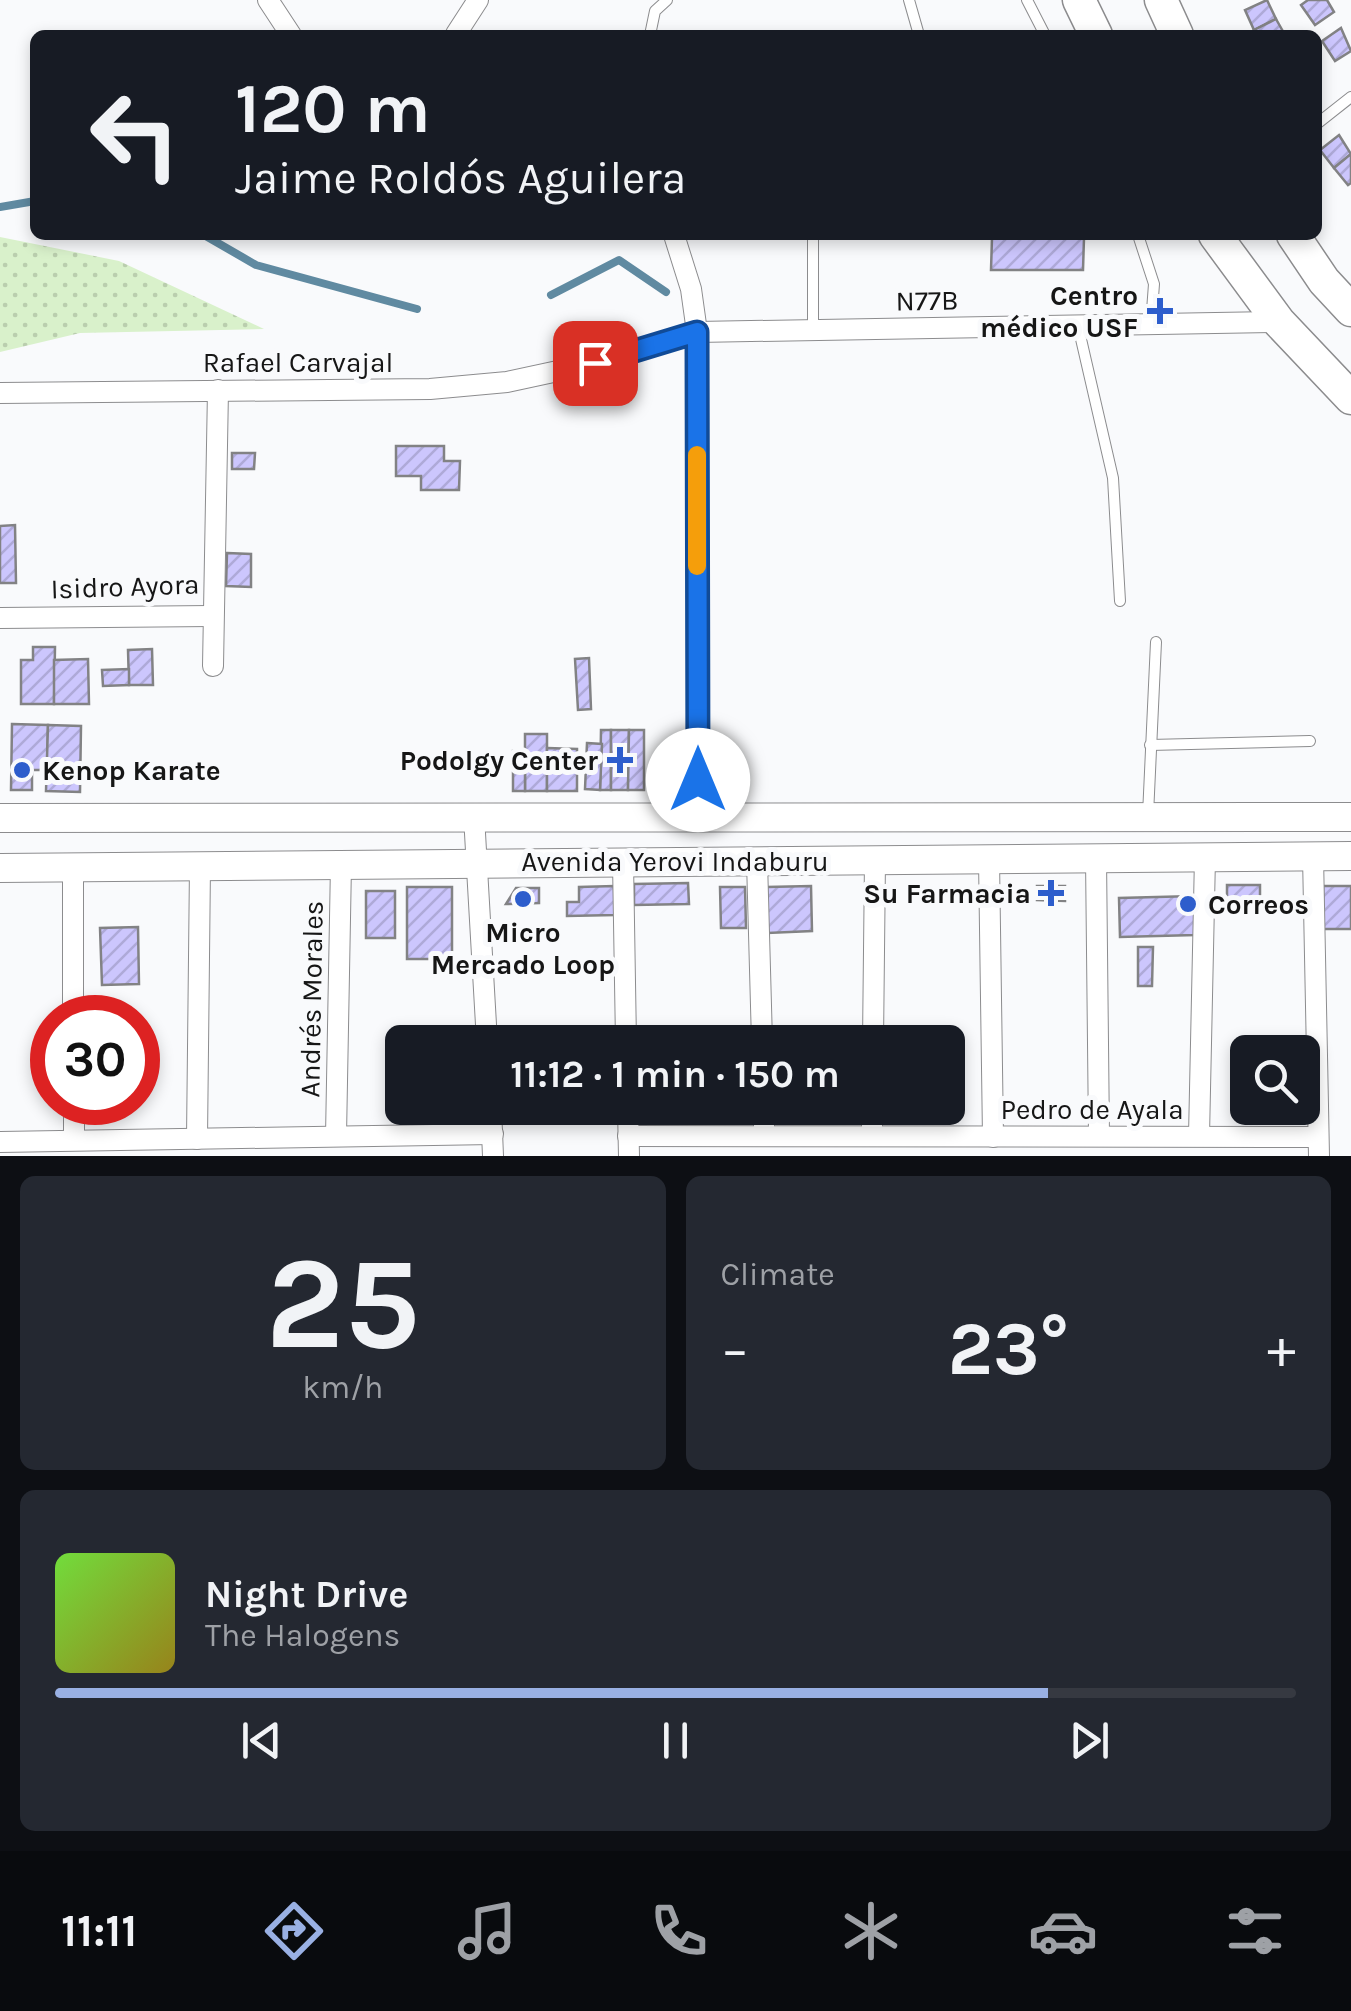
<!DOCTYPE html>
<meta charset="utf-8">
<style>
:root{--surface:#171b24;--page:#242831;--text:#f1f3f6;--muted:#9ea1a6;--line:#363941;--accent:#99b0e3}
body{margin:0;font-family:Karla,sans-serif;background:var(--page);color:var(--text);height:100vh;display:flex;flex-direction:column;font-size:38px;white-space:nowrap}
*{box-sizing:border-box;margin:0}
p{font-size:32px;color:var(--muted)}
.icon{flex:none;width:55px;height:55px;fill:none;stroke:currentColor;stroke-width:2;stroke-linecap:round;stroke-linejoin:round}
.map{position:relative;height:1156px;overflow:hidden}
.details{display:flex;flex-direction:column;gap:20px;padding:20px;background:#0d0f14;flex:1}
.details>*{flex:none}
.hud{position:absolute;left:30px;top:30px;width:1292px;height:210px;border-radius:15px;box-shadow:0 5px 15px #0003;background:#171b24;color:var(--text);overflow:hidden}
.buttons{position:absolute;left:1230px;top:1035px;display:grid;gap:20px}
.buttons a{display:grid;place-items:center;width:90px;height:90px;border-radius:15px;background:var(--surface);box-shadow:0 5px 15px #0003;font-size:50px}
.speed{position:absolute;left:30px;top:995px;display:flex;gap:20px;font-size:50px;font-weight:700;text-align:center}
.speed>*{display:grid;place-content:center;width:130px;height:130px;border-radius:50%;background:var(--surface);box-shadow:0 5px 15px #0003;line-height:1}
.speed .limit{border:15px solid #d22;background:#fff;color:#111}
.pin{position:absolute;display:grid;place-items:center;width:85px;height:85px;color:#fff;margin:-42px;border-radius:20px;box-shadow:0 5px 15px #0006}
.me{position:absolute;width:110px;margin:-55px;rotate:0deg;stroke-linejoin:round;filter:drop-shadow(0 0 8px #0008)}
.turn{display:flex;align-items:center;gap:35px;height:210px;padding:0 40px;font-size:45px}
.turn .icon{width:130px;height:130px;stroke-width:2.5}
.turn b{display:block;font-size:70px;line-height:85px}
.big{font-size:75px;font-weight:700;line-height:1.1}
.details .card{flex:1;display:flex;flex-direction:column;justify-content:center;gap:15px;min-width:0;padding:0 35px;border-radius:15px;background:var(--page)}
.details .dial{align-items:center;gap:0}
.dial b{font-size:130px;line-height:1}
.song{display:flex;align-items:center;gap:30px}
.cover{width:120px;height:120px;border-radius:15px;background:linear-gradient(135deg,hsl(100 70% 55%),hsl(50 70% 35%))}
.played{height:10px;border-radius:5px;background:linear-gradient(90deg,var(--accent) 80%,var(--line) 80%)}
.keys{display:flex;justify-content:space-around;direction:ltr}
.heat{display:flex;justify-content:space-between;align-items:center;font-size:55px;direction:ltr}
.details .tiles{flex:1;display:grid;gap:20px;grid-template-columns:1fr 1fr}
.card:last-child{grid-column:span 2}
.trip{position:absolute;left:385px;top:1025px;width:580px;height:100px;border-radius:15px;background:var(--surface);box-shadow:0 5px 15px #0003;font-weight:700;line-height:100px;text-align:center}
.tabs{display:flex;height:160px;justify-content:space-around;align-items:center;background:#090b0e;color:var(--muted)}
.tabs .icon{width:70px;height:70px}
.tabs .on{color:var(--accent)}
.tabs b{font-size:45px;color:var(--text)}
.map>svg:first-child{display:block}
.grass{fill:url(#grass-dots)}
.lines{fill:none;stroke-linecap:round;stroke-linejoin:round}
.stream{stroke:#608aa1;stroke-width:8}
.building{fill:url(#building-hatch);stroke:#828284;stroke-width:2.5}
.lane-casing{stroke:#8c8c8e;stroke-width:12}
.street-casing{stroke:#8c8c8e;stroke-width:22}
.secondary-casing{stroke:#8c8c8e;stroke-width:30}
.primary-casing{stroke:#8c8c8e;stroke-width:35}
.lane{stroke:#fff;stroke-width:10}
.street{stroke:#fff;stroke-width:20}
.secondary{stroke:#fff;stroke-width:28}
.primary{stroke:#fff;stroke-width:32}
.route-casing{stroke:#114b97;stroke-width:25}
.route{stroke:#1a73e8;stroke-width:18}
.slow{stroke:#f59e0b;stroke-width:18}
.poi-dot{fill:#2d5dcc;stroke:#f9fafc;stroke-width:4}
.labels{text-anchor:middle;stroke-width:10;stroke-linejoin:round;paint-order:stroke}
.poi-label{font-size:28px;font-weight:bold;fill:#161616;stroke:#f9fafc;text-anchor:end}
.street-label{font-size:28px;fill:#161616;stroke:#f9fafc}
</style>
<div class="map">
<svg width="1351" height="1156" viewBox="0 0 1351 1156">
<defs>
<pattern id="grass-dots" width="8" height="8" patternUnits="userSpaceOnUse" patternTransform="scale(2.5)"><rect width="8" height="8" fill="#d9f1cb"/><path d="M2 2h.1M6 6h.1" fill="none" stroke="#baceae" stroke-width="1.8" stroke-linecap="round"/></pattern>
<pattern id="building-hatch" width="6" height="6" patternUnits="userSpaceOnUse" patternTransform="scale(2.5)"><rect width="6" height="6" fill="#ccc6fd"/><path d="M-1 1l2-2M0 6l6-6M5 7l2-2" fill="none" stroke="#aea9d8"/></pattern>
</defs>
<rect width="100%" height="100%" fill="#f9fafc"/>
<!-- grass -->
<polygon class="grass" points="0,237 119,261 264,329 80,333 0,352"/>
<g class="lines">
<!-- stream -->
<g class="stream">
<polyline points="0,207 35,201"/>
<polyline points="204,235 256,265 417,309"/>
<polyline points="551,295 619,260 666,292"/>
</g>
</g>
<!-- building -->
<g class="building">
<polygon points="1267,0 1276,19 1254,30 1245,10"/>
<polygon points="1308,0 1327,0 1334,12 1315,25 1301,5"/>
<polygon points="1276,19 1285,35 1257,35 1254,30"/>
<polygon points="1341,28 1351,51 1335,61 1322,41"/>
<polygon points="1339,135 1351,154 1334,168 1320,150"/>
<polygon points="1351,154 1351,183 1348,185 1334,168"/>
<polygon points="992,238 1084,238 1083,270 991,270"/>
<polygon points="396,446 444,446 444,461 460,461 459,490 421,490 421,476 396,476"/>
<polygon points="232,453 255,453 254,469 232,469"/>
<polygon points="15,525 16,583 0,583 0,526"/>
<polygon points="227,553 251,554 251,587 226,586"/>
<polygon points="33,647 55,647 54,704 21,704 21,660 33,660"/>
<polygon points="152,649 153,685 129,685 128,650"/>
<polygon points="589,658 591,709 578,710 575,659"/>
<polygon points="88,659 89,704 54,704 54,660"/>
<polygon points="129,669 129,685 103,686 102,670"/>
<polygon points="12,724 48,725 47,770 32,770 32,790 11,790"/>
<polygon points="48,725 81,726 80,792 46,791"/>
<polygon points="601,730 611,730 611,790 600,790"/>
<polygon points="611,730 629,730 628,790 611,790"/>
<polygon points="629,730 644,730 644,790 628,790"/>
<rect x="525" y="734" width="22" height="57"/>
<polygon points="587,743 602,744 600,790 585,789"/>
<polygon points="547,748 577,749 577,791 547,791"/>
<rect x="513" y="751" width="12" height="40"/>
<polygon points="688,883 689,904 634,905 634,884"/>
<polygon points="1227,885 1260,885 1260,900 1227,901"/>
<polygon points="614,886 615,915 567,916 567,902 579,902 579,887"/>
<polygon points="811,886 812,931 768,933 767,887"/>
<polygon points="1037,886 1065,886 1065,901 1037,900"/>
<rect x="1323" y="886" width="28" height="43"/>
<rect x="407" y="887" width="45" height="72"/>
<polygon points="720,887 745,887 746,928 721,928"/>
<polygon points="516,888 539,888 539,903 506,904"/>
<rect x="366" y="891" width="29" height="47"/>
<polygon points="1194,896 1195,935 1120,937 1119,898"/>
<polygon points="138,927 139,984 102,985 100,928"/>
<polygon points="1138,947 1153,947 1152,986 1138,986"/>
</g>
<g class="lines">
<defs>
<g id="lane">
<polyline points="909,0 919,35"/>
<polyline points="1027,0 1045,35"/>
<polyline points="650,35 655,11 667,0"/>
<polyline points="1318,123 1351,97"/>
<polyline points="1138,235 1154,284 1151,324"/>
<polyline points="1078,326 1113,478 1120,601"/>
<polyline points="813,329 813,235"/>
<polyline points="1150,745 1310,741"/>
<polyline points="1148,815 1156,642"/>
</g>
<g id="street">
<polyline points="268,0 291,35"/>
<polyline points="456,34 478,0"/>
<polyline points="674,235 691,289 697,332 697,817"/>
<polyline points="0,393 430,389 507,382 595,363 697,332 1279,322"/>
<polyline points="0,618 211,616"/>
<polyline points="213,666 218,390"/>
<polyline points="474,816 487,1042"/>
<polyline points="1313,856 1319,1156"/>
<polyline points="1096,858 1099,1136"/>
<polyline points="989,859 993,1137"/>
<polyline points="757,861 762,1042"/>
<polyline points="623,862 626,1042"/>
<polyline points="73,867 73,1018"/>
<polyline points="873,1042 875,860"/>
<polyline points="74,1102 74,1140"/>
<polyline points="491,1108 493,1156"/>
<polyline points="628,1108 629,1156"/>
<polyline points="764,1108 764,1136"/>
<polyline points="336,1136 341,864"/>
<polyline points="628,1136 1315,1137"/>
<polyline points="872,1136 872,1108"/>
<polyline points="1199,1136 1205,857"/>
<polyline points="197,1139 200,866"/>
<polyline points="0,1142 493,1134"/>
</g>
<g id="secondary">
<polyline points="0,818 1351,817"/>
<polyline points="0,868 1351,856"/>
</g>
<g id="primary">
<polyline points="1079,0 1096,35"/>
<polyline points="1161,0 1177,35"/>
<polyline points="1215,235 1279,322 1351,398"/>
<polyline points="1293,235 1324,281 1351,310"/>
</g>
</defs>
<!-- lane casing -->
<use href="#lane" class="lane-casing"/>
<!-- street casing -->
<use href="#street" class="street-casing"/>
<!-- secondary casing -->
<use href="#secondary" class="secondary-casing"/>
<!-- primary casing -->
<use href="#primary" class="primary-casing"/>
<!-- lane -->
<use href="#lane" class="lane"/>
<!-- street -->
<use href="#street" class="street"/>
<!-- secondary -->
<use href="#secondary" class="secondary"/>
<!-- primary -->
<use href="#primary" class="primary"/>
</g>
<g class="lines">
<defs>
<polyline id="route" points="595,363 697,332 698,780"/>
</defs>
<!-- route casing -->
<use href="#route" class="route-casing"/>
<!-- route -->
<use href="#route" class="route"/>
<!-- slow -->
<polyline class="slow" points="697,455 697,566"/>
</g>
<!-- markers -->
<g class="poi-dot">
<path d="M1155 296h10v10h10v10h-10v10h-10v-10h-10v-10h10z"/>
<path d="M615 745h10v10h10v10h-10v10h-10v-10h-10v-10h10z"/>
<circle cx="22" cy="770" r="10"/>
<path d="M1046 878h10v10h10v10h-10v10h-10v-10h-10v-10h10z"/>
<circle cx="523" cy="899" r="10"/>
<circle cx="1188" cy="904" r="10"/>
</g>
<g class="labels">
<!-- poi labels -->
<g class="poi-label">
<text x="1138" y="305">Centro<tspan x="1138" dy="32">médico USF</tspan></text>
<text x="598" y="770">Podolgy Center</text>
<text x="42" y="780" text-anchor="start">Kenop Karate</text>
<text x="1031" y="903">Su Farmacia</text>
<text x="1208" y="914" text-anchor="start">Correos</text>
<text x="523" y="942" text-anchor="middle">Micro<tspan x="523" dy="32">Mercado Loop</tspan></text>
</g>
<!-- street labels -->
<g class="street-label">
<text transform="translate(927 300) rotate(-1)" y="10">N77B</text>
<text x="298" y="372">Rafael Carvajal</text>
<text transform="translate(125 586) rotate(-2)" y="10">Isidro Ayora</text>
<text x="675" y="871">Avenida Yerovi Indaburu</text>
<text transform="translate(311 999) rotate(-89)" y="10">Andrés Morales</text>
<text x="1092" y="1119">Pedro de Ayala</text>
</g>
</g>
</svg>
<div class="buttons">
<a><svg class="icon" aria-label="search" viewBox="0 0 24 24"><circle cx="10" cy="10" r="6"/><path d="M15 15l6 6"/></svg></a>
</div>
<div class="speed"><div class="limit">30</div></div>
<div class="pin" style="left:595px;top:363px;background:#d93025"><svg class="icon" aria-label="arrive" viewBox="0 0 24 24"><path d="M6 21V4h12l-3 4 3 4H6"/></svg></div>
<svg class="me" style="left:698px;top:780px" viewBox="-20 -20 40 40"><circle r="19" fill="#fff"/><path d="M0-13L10 11 0 6-10 11z" fill="#1a73e8"/></svg>
<div class="trip">11:12 · 1 min · 150 m</div>
<div class="hud">
<div class="turn"><svg class="icon" aria-label="left" viewBox="0 0 24 24"><path d="M17 20v-9H6M10 6l-5 5 5 5"/></svg><div><b>120 m</b>Jaime Roldós Aguilera</div></div>
</div>
</div>
<section class="details">
<div class="tiles">
<div class="card dial"><b>25</b><p>km/h</p></div>
<div class="card"><p>Climate</p>
<div class="heat"><a>−</a><b class="big">23°</b><a>+</a></div>
</div>
<div class="card">
<div class="song"><i class="cover"></i><div><b>Night Drive</b><p>The Halogens</p></div></div>
<div class="played"></div>
<div class="keys"><svg class="icon" aria-label="previous" viewBox="0 0 24 24"><path d="M18 5L8 12l10 7zM5 5v14"/></svg><svg class="icon" aria-label="pause" viewBox="0 0 24 24"><path d="M8 5v14M16 5v14"/></svg><svg class="icon" aria-label="next" viewBox="0 0 24 24"><path d="M6 5l10 7-10 7zM19 5v14"/></svg></div>
</div>
</div>
</section>
<nav class="tabs">
<b>11:11</b>
<svg class="icon on" aria-label="directions" viewBox="0 0 24 24"><path d="M12 3l9 9-9 9-9-9zM9 14v-3h6M13 9l2 2-2 2"/></svg>
<svg class="icon" aria-label="music" viewBox="0 0 24 24"><path d="M9 18V5l10-2v13"/><circle cx="6" cy="18" r="3"/><circle cx="16" cy="16" r="3"/></svg>
<svg class="icon" aria-label="phone" viewBox="0 0 24 24"><path d="M5 4h4l2 5-3 2q2 4 5 5l2-3 5 2v4C11 20 4 13 5 4z"/></svg>
<svg class="icon" aria-label="climate" viewBox="0 0 24 24"><path d="M12 3v18M4 7l16 10M4 17L20 7"/></svg>
<svg class="icon" aria-label="car" viewBox="0 0 24 24"><path d="M5 17H2v-5l4-1 3-4h7l3 4 3 1v5h-3M9 17h6M6 11h13"/><circle cx="7" cy="17" r="2"/><circle cx="17" cy="17" r="2"/></svg>
<svg class="icon" aria-label="filters" viewBox="0 0 24 24"><path d="M4 7h16M4 17h16"/><circle cx="9" cy="7" r="2"/><circle cx="15" cy="17" r="2"/></svg>
</nav>
